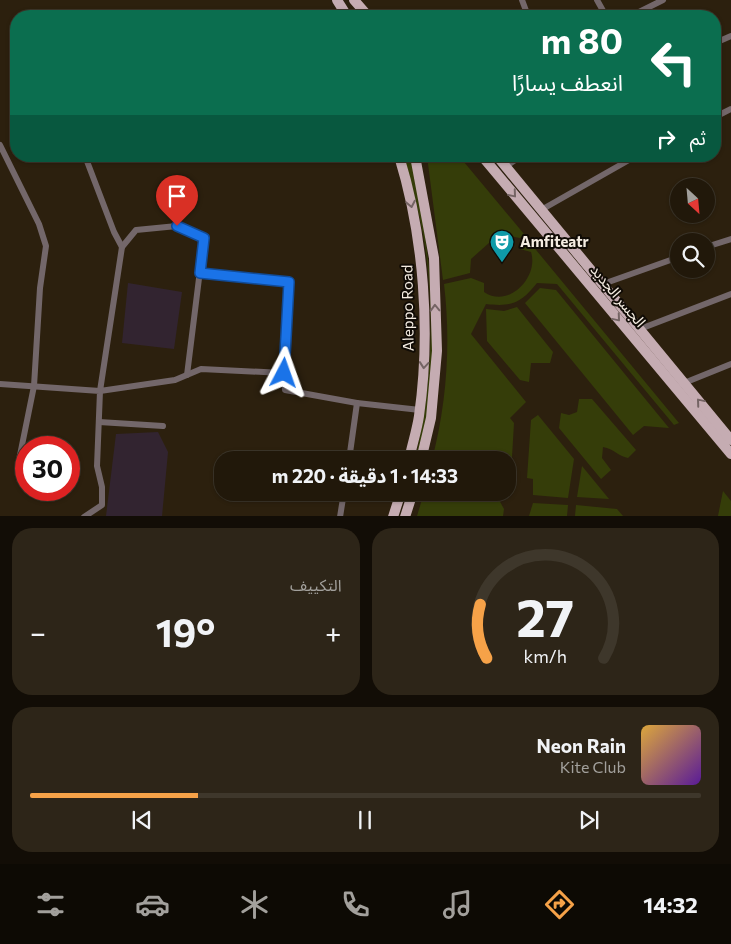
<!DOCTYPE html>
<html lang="ar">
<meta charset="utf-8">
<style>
:root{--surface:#21180a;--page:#2d2518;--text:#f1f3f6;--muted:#a2a09c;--line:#3e372b;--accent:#f6a248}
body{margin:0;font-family:Commissioner,"Noto Sans Arabic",sans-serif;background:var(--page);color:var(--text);direction:rtl;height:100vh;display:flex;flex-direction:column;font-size:19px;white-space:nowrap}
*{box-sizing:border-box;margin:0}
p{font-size:16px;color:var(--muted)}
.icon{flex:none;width:28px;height:28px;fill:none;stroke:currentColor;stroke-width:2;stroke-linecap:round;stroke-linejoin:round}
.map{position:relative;height:516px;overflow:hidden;direction:ltr}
.details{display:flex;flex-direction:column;gap:12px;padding:12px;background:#120d06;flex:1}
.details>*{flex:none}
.guide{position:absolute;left:10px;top:10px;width:711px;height:152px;border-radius:20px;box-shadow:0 1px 4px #0004,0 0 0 1px var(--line);direction:rtl;background:#0b6e4f;color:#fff;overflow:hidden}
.needle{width:32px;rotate:154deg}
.fabs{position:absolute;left:670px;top:178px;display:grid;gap:10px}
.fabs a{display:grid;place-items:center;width:45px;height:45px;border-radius:50%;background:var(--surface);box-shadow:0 1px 4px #0004,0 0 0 1px var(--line);font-size:25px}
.speed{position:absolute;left:15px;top:436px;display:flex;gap:10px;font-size:25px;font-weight:700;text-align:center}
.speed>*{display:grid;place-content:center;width:65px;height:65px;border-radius:50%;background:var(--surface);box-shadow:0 1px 4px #0004,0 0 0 1px var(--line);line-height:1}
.speed .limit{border:8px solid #d22;background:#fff;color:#111}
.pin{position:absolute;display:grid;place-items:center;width:42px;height:42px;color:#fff;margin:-51px -21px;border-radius:50% 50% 50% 0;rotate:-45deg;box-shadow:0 0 5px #0007}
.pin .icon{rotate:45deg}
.me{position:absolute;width:55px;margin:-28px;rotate:4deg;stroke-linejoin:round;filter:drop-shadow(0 0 4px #0008)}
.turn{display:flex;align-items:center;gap:18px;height:105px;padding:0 15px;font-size:22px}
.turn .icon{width:65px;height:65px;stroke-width:2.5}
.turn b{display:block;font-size:35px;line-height:42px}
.then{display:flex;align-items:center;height:48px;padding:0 15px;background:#0003;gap:10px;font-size:19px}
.big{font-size:38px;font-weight:700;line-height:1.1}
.details .card{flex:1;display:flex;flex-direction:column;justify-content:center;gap:8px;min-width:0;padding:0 18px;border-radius:20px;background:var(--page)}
.details .dial{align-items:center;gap:0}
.dial svg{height:130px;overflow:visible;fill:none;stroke:var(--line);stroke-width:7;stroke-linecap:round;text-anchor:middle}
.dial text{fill:var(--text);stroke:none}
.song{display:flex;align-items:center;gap:15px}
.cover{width:60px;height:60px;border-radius:8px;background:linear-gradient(135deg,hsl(40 70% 55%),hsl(270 70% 35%))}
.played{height:5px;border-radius:2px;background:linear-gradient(90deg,var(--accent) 25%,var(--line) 25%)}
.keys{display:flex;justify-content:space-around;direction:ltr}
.heat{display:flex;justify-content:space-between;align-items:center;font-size:28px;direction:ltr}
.details .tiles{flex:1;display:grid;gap:12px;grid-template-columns:1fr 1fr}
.card:last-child{grid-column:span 2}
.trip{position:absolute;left:214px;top:451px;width:302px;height:50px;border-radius:20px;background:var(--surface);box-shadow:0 1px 4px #0004,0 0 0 1px var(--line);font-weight:700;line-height:50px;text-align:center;direction:rtl}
.tab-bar{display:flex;height:80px;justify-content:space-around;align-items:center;background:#0d0a04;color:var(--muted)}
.tab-bar .icon{width:35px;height:35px}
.tab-bar .current{color:var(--accent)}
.tab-bar b{font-size:22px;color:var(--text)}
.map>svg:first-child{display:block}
.education{fill:#322430}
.green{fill:#353d09}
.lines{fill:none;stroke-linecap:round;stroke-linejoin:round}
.minor{stroke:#73676a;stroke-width:6}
.primary{stroke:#c5acb2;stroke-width:10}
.oneway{stroke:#746464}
.route-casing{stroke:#114b97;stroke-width:12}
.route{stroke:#1a73e8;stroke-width:9}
.labels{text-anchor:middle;stroke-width:4;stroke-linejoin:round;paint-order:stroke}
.poi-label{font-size:15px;font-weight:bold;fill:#f5ede2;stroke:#100b05;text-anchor:start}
.street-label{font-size:15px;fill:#f5ede2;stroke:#100b05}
</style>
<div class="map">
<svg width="731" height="517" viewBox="0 0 731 517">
<rect width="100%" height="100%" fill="#2c200e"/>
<!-- education -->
<g class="education">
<polygon points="128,283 182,292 174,349 122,343"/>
<polygon points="158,432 168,452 162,516 106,516 116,434"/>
</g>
<!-- green -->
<g class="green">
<path d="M404,156h9c13,83 28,168 15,252 -2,17 -7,35 -11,52h-2c17,-72 21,-153 8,-226 -5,-26 -12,-52 -19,-78z"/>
<polygon points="427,156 459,156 524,234 520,238 499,234 471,259 470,273 443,280"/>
<path d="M527,239l152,184 -5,2 -117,-141 -20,-1c-16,20 -25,24 -51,21l-15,30 55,68 -16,16 4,5 -3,51 -3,2v-16h-76c15,-57 19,-118 12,-176l27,-6 13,5v9c25,17 55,-15 47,-40l-11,-3v-4z"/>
<polygon points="540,288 556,290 669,428 644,426 633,435 525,303"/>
<polygon points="517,307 553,352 550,363 531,363 529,382 520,380 487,341 486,309 504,311"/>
<path d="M579,399h13l44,51 -8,8c-10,-2 -14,-9 -25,-11l-1,11 9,12 -10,9 -42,-51 2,-15 8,2 8,-3z"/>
<polygon points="538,415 574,459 568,498 533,495 533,479 527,478 531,420"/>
<polygon points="582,466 609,499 577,497"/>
<polygon points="723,491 731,501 731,516 718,516"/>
<polygon points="424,493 442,493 499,500 504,509 503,516 417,516"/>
<polygon points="533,503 568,505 567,516 529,516"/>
<polygon points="576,505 617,509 623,516 575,516"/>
</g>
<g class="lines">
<!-- minor -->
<g class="minor">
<polyline points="522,0 528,16"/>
<polyline points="597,0 606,16"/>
<polyline points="631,16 663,0"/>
<polyline points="715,43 731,36"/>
<polyline points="715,117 731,109"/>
<polyline points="0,145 39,224 46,246 40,288 34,386 19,460"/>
<polyline points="85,156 114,232 122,247 100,391 175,380 201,369 284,373"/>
<polyline points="505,167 521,156"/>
<polyline points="541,210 636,156"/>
<polyline points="122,247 136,230 177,226 204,238 187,375"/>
<polyline points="706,247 731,239"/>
<polyline points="200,273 289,282 284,373 285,390 357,403 420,410"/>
<polyline points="603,284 679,257"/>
<polyline points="640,329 731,294"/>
<polyline points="684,383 731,364"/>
<polyline points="0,384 100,391 97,466 102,487 102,505 84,517"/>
<polyline points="99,422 163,426"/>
<polyline points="349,460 357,403"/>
<polyline points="340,517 344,492"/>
</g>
<!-- primary -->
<g class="primary">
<polyline points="337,0 347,16"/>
<polyline points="354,0 368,16"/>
<path d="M399,156c25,81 32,176 20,260 -2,14 -7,29 -10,44"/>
<polyline points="415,156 434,258 437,351 431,418 421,460"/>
<polyline points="482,156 731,454"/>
<polyline points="497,156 731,440"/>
<polyline points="393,517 401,492"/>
<polyline points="405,517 413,492"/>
</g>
</g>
<!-- one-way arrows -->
<defs><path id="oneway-chevron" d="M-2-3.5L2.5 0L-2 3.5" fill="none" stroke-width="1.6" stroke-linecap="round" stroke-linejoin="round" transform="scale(1.25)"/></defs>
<g class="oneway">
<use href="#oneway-chevron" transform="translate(513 194) rotate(50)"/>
<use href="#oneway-chevron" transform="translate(411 204) rotate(79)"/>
<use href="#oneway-chevron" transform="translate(435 308) rotate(-92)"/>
<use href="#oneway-chevron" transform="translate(617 318) rotate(50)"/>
<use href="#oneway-chevron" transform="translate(424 365) rotate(95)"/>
<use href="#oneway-chevron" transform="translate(700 402) rotate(-130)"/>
</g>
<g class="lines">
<defs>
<polyline id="route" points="177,226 204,238 200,273 289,282 284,373"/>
</defs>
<!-- route casing -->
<use href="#route" class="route-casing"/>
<!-- route -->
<use href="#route" class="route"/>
</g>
<!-- icons -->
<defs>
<symbol id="theatre-pin" viewBox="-11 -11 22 30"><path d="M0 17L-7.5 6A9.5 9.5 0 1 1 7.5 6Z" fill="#0f9aa8" stroke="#100b05"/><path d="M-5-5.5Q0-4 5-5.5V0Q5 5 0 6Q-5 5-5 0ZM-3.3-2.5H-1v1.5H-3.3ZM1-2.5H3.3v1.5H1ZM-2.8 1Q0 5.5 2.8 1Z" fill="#fff"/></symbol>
</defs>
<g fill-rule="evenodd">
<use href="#theatre-pin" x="488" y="228" width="28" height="38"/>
</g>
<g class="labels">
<!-- poi labels -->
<g class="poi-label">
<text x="520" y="247">Amfiteatr</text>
</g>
<!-- street labels -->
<g class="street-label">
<text transform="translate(618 296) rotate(50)" y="5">الجسر الجديد</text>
<text transform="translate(408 308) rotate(-91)" y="5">Aleppo Road</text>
</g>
</g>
</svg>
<div class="fabs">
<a><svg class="needle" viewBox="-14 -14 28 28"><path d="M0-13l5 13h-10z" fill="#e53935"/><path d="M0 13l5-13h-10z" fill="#a2a09c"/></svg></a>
<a><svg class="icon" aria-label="search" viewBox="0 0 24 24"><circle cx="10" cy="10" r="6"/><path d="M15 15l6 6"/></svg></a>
</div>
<div class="speed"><div class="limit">30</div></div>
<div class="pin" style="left:177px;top:226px;background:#d93025"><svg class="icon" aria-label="arrive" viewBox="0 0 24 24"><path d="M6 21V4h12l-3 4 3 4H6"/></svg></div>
<svg class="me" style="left:284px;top:373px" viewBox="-20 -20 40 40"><path d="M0-17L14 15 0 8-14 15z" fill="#1a73e8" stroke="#fff" stroke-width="4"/></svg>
<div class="trip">14:33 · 1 دقيقة · 220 m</div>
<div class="guide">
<div class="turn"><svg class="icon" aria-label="left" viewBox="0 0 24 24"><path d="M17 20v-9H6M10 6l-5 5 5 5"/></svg><div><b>80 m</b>انعطف يسارًا</div></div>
<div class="then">ثم<svg class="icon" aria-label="right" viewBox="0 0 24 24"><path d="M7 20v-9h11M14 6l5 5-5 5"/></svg></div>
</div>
</div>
<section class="details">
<div class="tiles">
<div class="card dial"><svg viewBox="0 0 100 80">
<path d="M14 69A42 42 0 1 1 86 69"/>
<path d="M14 69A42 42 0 0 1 10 36" stroke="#f6a248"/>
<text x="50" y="56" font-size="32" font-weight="700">27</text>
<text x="50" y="72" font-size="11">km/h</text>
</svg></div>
<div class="card"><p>التكييف</p>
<div class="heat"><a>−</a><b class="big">19°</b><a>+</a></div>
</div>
<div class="card">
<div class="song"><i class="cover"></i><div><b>Neon Rain</b><p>Kite Club</p></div></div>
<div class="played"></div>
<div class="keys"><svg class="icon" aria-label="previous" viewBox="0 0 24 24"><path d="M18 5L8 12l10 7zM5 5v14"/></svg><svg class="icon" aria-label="pause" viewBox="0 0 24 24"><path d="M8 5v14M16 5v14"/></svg><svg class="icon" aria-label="next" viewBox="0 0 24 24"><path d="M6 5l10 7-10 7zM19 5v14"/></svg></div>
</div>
</div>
</section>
<nav class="tab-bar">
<b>14:32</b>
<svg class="icon current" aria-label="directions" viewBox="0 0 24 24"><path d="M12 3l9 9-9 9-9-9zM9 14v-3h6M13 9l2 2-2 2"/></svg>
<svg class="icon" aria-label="music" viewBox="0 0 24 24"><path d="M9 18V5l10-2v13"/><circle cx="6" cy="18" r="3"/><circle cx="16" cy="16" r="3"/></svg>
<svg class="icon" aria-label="phone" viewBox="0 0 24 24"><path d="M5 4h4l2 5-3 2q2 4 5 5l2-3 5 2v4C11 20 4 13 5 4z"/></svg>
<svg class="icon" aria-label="climate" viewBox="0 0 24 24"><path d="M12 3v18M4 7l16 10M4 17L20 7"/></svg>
<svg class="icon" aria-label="car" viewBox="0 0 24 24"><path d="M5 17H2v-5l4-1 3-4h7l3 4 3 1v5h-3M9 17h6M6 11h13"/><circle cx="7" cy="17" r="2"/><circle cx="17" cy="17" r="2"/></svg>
<svg class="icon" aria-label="filters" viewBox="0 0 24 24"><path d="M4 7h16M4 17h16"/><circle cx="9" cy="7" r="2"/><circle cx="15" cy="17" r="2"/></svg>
</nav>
